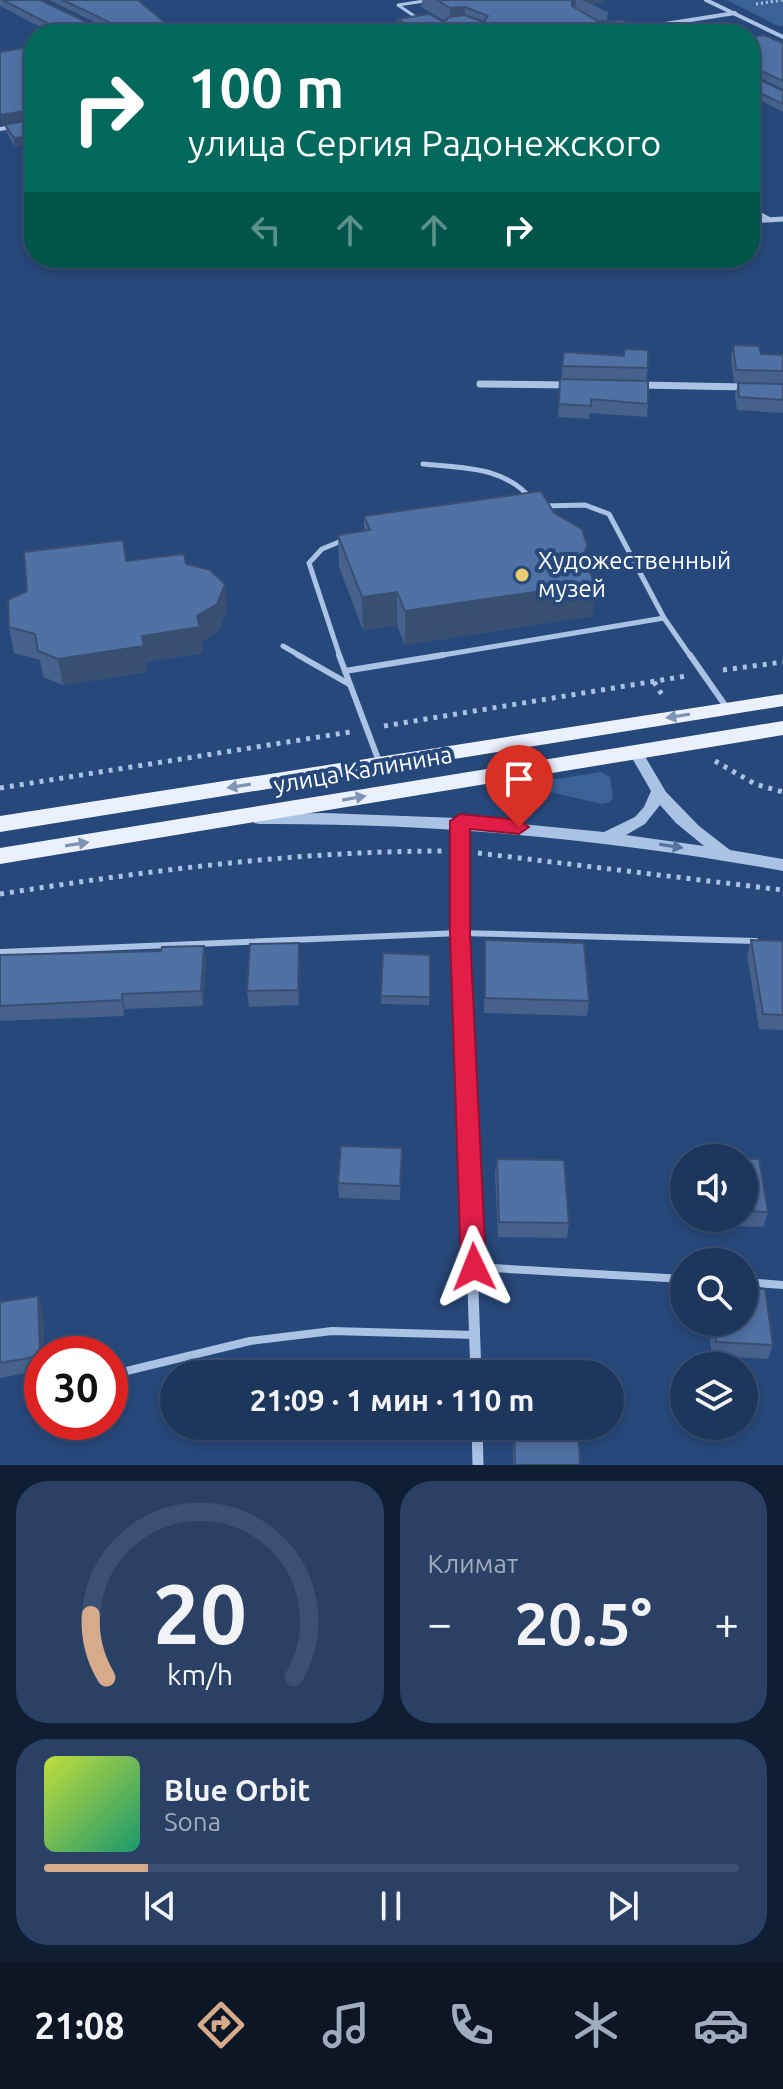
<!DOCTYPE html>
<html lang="ru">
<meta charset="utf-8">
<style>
:root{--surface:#1d365c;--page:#2a4165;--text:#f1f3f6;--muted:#a0abbb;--line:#3b5072;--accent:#d6ab8b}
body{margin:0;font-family:Ubuntu,sans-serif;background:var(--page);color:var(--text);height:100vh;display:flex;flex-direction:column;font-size:30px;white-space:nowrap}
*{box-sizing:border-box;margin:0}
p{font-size:26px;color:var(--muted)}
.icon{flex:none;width:44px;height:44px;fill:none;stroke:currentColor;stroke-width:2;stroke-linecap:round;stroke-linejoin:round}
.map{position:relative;height:1465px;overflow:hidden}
.sheet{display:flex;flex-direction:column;gap:16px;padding:16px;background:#101e33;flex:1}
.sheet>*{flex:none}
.guide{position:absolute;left:24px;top:24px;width:736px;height:244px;border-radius:32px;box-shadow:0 4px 12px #0003,0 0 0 2px var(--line);background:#00695c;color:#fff;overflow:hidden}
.fabs{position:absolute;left:670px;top:1144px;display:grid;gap:16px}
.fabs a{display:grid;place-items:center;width:88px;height:88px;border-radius:50%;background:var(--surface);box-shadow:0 4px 12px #0003,0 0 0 2px var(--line);font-size:40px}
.speed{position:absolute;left:24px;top:1336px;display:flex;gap:16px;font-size:40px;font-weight:700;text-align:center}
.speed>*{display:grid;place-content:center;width:104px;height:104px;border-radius:50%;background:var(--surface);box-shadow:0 4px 12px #0003,0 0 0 2px var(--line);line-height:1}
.speed .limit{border:12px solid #d22;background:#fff;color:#111}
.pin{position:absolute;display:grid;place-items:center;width:68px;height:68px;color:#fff;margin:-82px -34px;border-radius:50% 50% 50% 0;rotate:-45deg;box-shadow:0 0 8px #0007}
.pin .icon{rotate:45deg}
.me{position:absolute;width:88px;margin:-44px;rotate:358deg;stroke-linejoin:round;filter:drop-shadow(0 0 6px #0008)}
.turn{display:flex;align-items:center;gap:28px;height:168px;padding:0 32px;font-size:36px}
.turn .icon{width:104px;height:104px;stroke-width:2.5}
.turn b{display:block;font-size:56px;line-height:68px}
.lanes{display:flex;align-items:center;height:76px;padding:0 32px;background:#0003;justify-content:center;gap:40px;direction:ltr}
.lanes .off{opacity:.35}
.big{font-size:60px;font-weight:700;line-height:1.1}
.sheet .widget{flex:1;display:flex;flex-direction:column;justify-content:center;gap:12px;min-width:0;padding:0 28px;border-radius:32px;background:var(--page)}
.sheet .dial{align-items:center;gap:0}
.dial svg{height:208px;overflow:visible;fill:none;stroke:var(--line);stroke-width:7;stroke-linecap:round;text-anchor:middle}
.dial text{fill:var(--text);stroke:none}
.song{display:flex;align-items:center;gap:24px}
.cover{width:96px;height:96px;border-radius:12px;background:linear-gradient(135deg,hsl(70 70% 55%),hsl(160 70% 35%))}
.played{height:8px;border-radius:4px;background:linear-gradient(90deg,var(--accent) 15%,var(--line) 15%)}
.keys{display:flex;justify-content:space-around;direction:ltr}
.heat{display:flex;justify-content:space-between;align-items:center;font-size:44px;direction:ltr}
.sheet .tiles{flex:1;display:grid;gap:16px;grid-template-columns:1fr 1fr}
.widget:last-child{grid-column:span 2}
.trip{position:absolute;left:160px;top:1360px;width:464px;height:80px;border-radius:40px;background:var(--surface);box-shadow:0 4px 12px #0003,0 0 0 2px var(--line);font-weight:700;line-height:80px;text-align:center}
.tab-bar{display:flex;height:128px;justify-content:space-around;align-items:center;background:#0c1625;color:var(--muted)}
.tab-bar .icon{width:56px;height:56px}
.tab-bar .active{color:var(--accent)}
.tab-bar b{font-size:36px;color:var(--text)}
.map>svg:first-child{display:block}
.green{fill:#3b6197}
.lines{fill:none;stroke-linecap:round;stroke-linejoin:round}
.path-far1{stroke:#aac2e3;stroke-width:3;stroke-dasharray:2 3;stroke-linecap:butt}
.path{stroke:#aac2e3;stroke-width:5;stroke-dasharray:4 6;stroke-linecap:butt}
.service-far3{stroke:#aac2e3;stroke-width:3}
.service-far2{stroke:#aac2e3;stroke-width:5}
.service-far1{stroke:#aac2e3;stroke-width:6}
.service{stroke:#aac2e3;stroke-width:8}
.minor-far4{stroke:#aac2e3;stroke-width:4}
.minor-far3{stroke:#aac2e3;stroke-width:5}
.minor-far2{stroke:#aac2e3;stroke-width:7}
.minor-far1{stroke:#aac2e3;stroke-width:9}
.minor{stroke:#aac2e3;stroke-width:11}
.tertiary{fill:#aac2e3;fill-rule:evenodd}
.primary{fill:#eaf0fc;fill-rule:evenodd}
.wall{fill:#45618c}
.shaded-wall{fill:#384f72}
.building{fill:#5071a3;stroke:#384f72;stroke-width:2}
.oneway{fill:#7f94b4}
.oneway2{fill:#55739f}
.route{fill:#e11d48;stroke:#92132f;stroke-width:2}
.poi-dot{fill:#ebcc70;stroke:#27487a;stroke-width:3}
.labels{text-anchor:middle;stroke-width:8;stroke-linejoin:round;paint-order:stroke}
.poi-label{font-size:24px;fill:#fff;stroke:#27487a;text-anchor:start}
.street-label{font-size:24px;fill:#fff;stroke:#27487a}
</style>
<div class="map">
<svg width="783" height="1465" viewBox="0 0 783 1465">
<rect width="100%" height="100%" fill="#27487a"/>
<!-- green -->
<g class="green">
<polygon points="727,0 783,0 783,26 778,26"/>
<polygon points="601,772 610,777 613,798 610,802 602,804 550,792 546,786 549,780"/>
</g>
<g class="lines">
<!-- path-far1 -->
<polyline class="path-far1" points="756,4 783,0"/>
<!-- path -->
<g class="path">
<polyline points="723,670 783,662"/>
<polyline points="654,682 664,698"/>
<polyline points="384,726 686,676"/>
<polyline points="715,761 755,784 783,792"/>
<polyline points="0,788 350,732"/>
<polyline points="478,853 783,890"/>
<path d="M0,894c148,-23 294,-43 444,-43"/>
</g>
<!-- service-far3 -->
<polyline class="service-far3" points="420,20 398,5 431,0"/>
<!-- service-far2 -->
<g class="service-far2">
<path d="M423,464c40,4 82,2 109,36"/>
<polyline points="543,506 585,505 609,514 664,618 691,657"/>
<polyline points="283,646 302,657"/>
<polyline points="340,657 309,563 322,549 344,540"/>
<polyline points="431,657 664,618"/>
</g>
<!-- service-far1 -->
<g class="service-far1">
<polyline points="298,655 349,684"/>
<polyline points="339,655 380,764"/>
<polyline points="690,655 727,708"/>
<polyline points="345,671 443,655"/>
<polyline points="0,952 460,933 756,941"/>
</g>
<!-- service -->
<g class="service">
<polyline points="474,1267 684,1279"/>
<polyline points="744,1282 783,1285"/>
<polyline points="110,1375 250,1341 332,1331 475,1335"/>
</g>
<!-- minor-far4 -->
<g class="minor-far4">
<polyline points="706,0 783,37"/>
<polyline points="633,29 735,13"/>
<polyline points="0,129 34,123"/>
</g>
<!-- minor-far3 -->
<g class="minor-far3">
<polyline points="750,209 768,219"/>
<polyline points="750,221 783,219"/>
</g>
<!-- minor-far2 -->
<g class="minor-far2">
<polyline points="480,384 570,385"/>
<polyline points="640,385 746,387"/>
</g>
<!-- minor-far1 -->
<polyline class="minor-far1" points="460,821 463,1011"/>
<!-- minor -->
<g class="minor">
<polyline points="463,1009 476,1374"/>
<polyline points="477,1426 478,1465"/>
</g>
<!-- tertiary -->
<path class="tertiary" d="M635,746l5,2 26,44 33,34 31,24 53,9v12c-175,-32 -346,-48 -524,-47l-5,-1 -2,-4 2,-4 5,-1 66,-1 132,5 147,14 31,-15 9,-10 7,-16 -23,-40zM660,805l16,18 28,23 -78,-11 19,-11z"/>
<!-- primary -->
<g class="primary">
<polygon points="783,694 783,706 0,832 0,816"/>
<polygon points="783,721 783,735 0,864 0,848"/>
</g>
</g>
<!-- wall -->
<g class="wall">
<polygon points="0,0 40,0 105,31 109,29 49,0 138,0 178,34 54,34 0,6"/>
<polygon points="422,0 604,0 604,2 591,4 608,12 607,21 640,28 640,34 397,34 397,19 444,22 445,21 421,7"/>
<polygon points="750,37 783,43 783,89 752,74 750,74"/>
<polygon points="750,75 783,91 783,112 750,95"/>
<polygon points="34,119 34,159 25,145 15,147 7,133 5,125"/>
<polygon points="733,345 761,354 783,355 783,384 734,383 731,357"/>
<polygon points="564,352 648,368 646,381 648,404 647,417 590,413 589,419 558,417"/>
<polygon points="738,383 783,384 783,413 737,410 735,396"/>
<polygon points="364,516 585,565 593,616 405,645 397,625 363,630 339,567 338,535 364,531"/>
<polygon points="126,561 186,564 227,609 219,630 202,642 203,653 146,662 147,672 63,685 43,677 40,660 14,653 9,627"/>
<polygon points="485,940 589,1001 587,1016 484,1013"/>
<polygon points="751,940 783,941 783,1030 759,1029 747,955"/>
<polygon points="299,943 299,1005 249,1007 247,991"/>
<polygon points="204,946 206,961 203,1006 125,1009 124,1016 0,1021 0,955 161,951"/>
<polygon points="383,953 430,955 429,1005 381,1004"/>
<polygon points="402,1148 400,1200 339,1198 338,1183"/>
<polygon points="497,1159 569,1223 567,1238 498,1237 495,1174"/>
<polygon points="744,1159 768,1212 763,1227 703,1225 702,1218 744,1218"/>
<polygon points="0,1302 43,1310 44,1354 42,1354 42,1370 0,1378"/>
<polygon points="708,1322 744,1322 773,1345 768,1359 712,1356"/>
<polygon points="513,1426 578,1426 580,1465 513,1465"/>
</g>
<!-- shaded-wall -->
<g class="shaded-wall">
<polygon points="565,0 576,0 575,14"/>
<polygon points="581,0 604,0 604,2 590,4"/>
<polygon points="465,7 465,23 450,24 450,8"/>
<polygon points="493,27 493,34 451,34"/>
<polygon points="640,28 640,34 603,34"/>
<polygon points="32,110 33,118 1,124 0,115"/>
<polygon points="24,137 25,145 15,147 14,138"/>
<polygon points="587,545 584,578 596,583 593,616 405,645 405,611 582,560"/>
<polygon points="225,584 227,609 219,630 202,642 203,653 146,662 147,672 63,685 58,659 142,636 197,616"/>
<polygon points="397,592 397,625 363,630 362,597"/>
<polygon points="299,943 299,1005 298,990"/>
<polygon points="204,946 206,961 203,1006 201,991"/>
<polygon points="122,994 125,1009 124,1016 122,1000"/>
<polygon points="38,1296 43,1310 44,1354 42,1354 42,1362 40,1356"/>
</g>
<!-- building -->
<g class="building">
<polygon points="3,0 40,0 105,31 112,28 109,22 63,0 138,0 178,34 68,34"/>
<polygon points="437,0 572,0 572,6 599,22 623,20 640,28 603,34 504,34 493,27 451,34 424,34 397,19 429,14 444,22 449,17 464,15 484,22 488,16 465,7 450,8"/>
<polygon points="764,35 783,43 783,81 753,67 750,68 750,37"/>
<polygon points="34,46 34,111 32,110 0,115 0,52"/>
<polygon points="750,75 783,91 783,104 750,88"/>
<polygon points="34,119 34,152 24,137 14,138 5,125"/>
<polygon points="733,345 759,346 761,354 783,355 783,371 736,370"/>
<polygon points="624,349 648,350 648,368 562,366 564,352 624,356"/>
<polygon points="560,379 648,381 648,404 591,399 591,406 559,404"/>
<polygon points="738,383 783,384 783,400 739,397"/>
<polygon points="541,491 554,513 582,529 587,545 582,560 596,583 405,611 397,592 362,597 338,535 370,530 364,516"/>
<polygon points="123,540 126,561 184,554 186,564 210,570 225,584 217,604 197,616 200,627 142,636 144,646 58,659 38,651 35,634 9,627 8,600 27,591 24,552"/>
<polygon points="485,940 584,943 589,1001 485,998"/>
<polygon points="751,940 783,941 783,1015 763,1014"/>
<polygon points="299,943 298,990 247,991 250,944"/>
<polygon points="204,946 201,991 122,994 122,1000 0,1006 0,955 161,951 162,947"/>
<polygon points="383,953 430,955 430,997 381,996"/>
<polygon points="341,1146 402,1148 400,1186 338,1183"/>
<polygon points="497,1159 564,1160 569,1223 499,1222"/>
<polygon points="744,1159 759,1159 768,1212 744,1211"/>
<polygon points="744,1288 765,1289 773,1345 716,1342 714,1322 744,1322"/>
<polygon points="38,1296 40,1356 0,1363 0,1302"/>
<polygon points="514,1426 578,1426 580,1465 515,1465"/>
</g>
<!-- one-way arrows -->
<defs><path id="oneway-solid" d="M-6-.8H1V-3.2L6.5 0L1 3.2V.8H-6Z" transform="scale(2)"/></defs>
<g class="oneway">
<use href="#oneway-solid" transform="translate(678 716) rotate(171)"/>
<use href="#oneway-solid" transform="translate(239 786) rotate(171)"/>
<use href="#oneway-solid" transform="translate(354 798) rotate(-10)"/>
<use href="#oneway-solid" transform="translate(77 844) rotate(-9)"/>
</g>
<use class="oneway2" href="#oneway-solid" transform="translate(671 846) rotate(9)"/>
<!-- route -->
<polygon class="route" points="460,814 519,820 529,827 519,834 470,829 470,933 486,1267 483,1276 474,1279 465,1276 461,1267 450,933 450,821"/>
<!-- markers -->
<circle class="poi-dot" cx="522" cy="575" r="8"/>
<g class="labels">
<!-- poi labels -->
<g class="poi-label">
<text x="538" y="569">Художественный<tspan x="538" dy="28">музей</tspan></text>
</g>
<!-- street labels -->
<g class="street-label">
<text transform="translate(363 770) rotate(-10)" y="8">улица Калинина</text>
</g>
</g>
</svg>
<div class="fabs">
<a><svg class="icon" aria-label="sound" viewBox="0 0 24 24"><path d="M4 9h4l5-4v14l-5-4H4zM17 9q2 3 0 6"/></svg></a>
<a><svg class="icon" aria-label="search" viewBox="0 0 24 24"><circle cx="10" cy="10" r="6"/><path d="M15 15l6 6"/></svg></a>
<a><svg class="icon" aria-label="layers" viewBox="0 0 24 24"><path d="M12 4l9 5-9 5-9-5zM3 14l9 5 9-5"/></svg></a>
</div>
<div class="speed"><div class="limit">30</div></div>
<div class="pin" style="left:519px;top:827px;background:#d93025"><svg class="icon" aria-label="arrive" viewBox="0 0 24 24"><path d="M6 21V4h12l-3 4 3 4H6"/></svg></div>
<svg class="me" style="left:474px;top:1267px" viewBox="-20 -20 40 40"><path d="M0-17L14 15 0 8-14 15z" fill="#e11d48" stroke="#fff" stroke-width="4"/></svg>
<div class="trip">21:09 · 1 мин · 110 m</div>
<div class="guide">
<div class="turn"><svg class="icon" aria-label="right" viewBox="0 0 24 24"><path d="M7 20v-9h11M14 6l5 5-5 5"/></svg><div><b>100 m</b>улица Сергия Радонежского</div></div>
<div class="lanes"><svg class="icon off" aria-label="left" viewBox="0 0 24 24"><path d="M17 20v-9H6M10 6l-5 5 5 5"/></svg><svg class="icon off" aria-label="ahead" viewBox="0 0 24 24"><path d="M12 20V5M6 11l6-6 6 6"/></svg><svg class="icon off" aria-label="ahead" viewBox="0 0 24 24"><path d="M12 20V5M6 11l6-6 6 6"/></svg><svg class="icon" aria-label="right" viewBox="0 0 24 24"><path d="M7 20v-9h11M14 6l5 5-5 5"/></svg></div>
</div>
</div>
<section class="sheet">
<div class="tiles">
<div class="widget dial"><svg viewBox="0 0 100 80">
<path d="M14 69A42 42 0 1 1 86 69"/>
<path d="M14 69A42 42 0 0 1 8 45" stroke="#d6ab8b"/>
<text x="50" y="56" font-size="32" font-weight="700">20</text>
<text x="50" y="72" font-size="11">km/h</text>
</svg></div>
<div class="widget"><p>Климат</p>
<div class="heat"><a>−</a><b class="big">20.5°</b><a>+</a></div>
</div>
<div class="widget">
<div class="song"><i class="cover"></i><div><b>Blue Orbit</b><p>Sona</p></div></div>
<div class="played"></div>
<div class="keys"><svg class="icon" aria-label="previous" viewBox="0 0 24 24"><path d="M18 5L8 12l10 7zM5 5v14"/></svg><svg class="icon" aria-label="pause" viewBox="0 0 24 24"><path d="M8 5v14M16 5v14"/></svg><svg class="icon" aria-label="next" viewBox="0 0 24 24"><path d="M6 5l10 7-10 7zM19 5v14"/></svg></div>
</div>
</div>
</section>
<nav class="tab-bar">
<b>21:08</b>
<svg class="icon active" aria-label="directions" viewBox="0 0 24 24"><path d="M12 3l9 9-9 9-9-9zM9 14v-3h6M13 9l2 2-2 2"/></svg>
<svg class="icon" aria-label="music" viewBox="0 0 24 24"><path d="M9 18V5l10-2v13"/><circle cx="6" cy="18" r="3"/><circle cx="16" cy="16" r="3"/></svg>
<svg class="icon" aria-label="phone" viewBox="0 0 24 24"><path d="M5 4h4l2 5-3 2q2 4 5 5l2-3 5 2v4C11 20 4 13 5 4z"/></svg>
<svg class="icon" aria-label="climate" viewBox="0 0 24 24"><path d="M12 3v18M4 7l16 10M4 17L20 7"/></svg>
<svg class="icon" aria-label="car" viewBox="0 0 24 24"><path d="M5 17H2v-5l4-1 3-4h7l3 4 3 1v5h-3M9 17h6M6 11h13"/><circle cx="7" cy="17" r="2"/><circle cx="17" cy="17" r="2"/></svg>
</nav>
